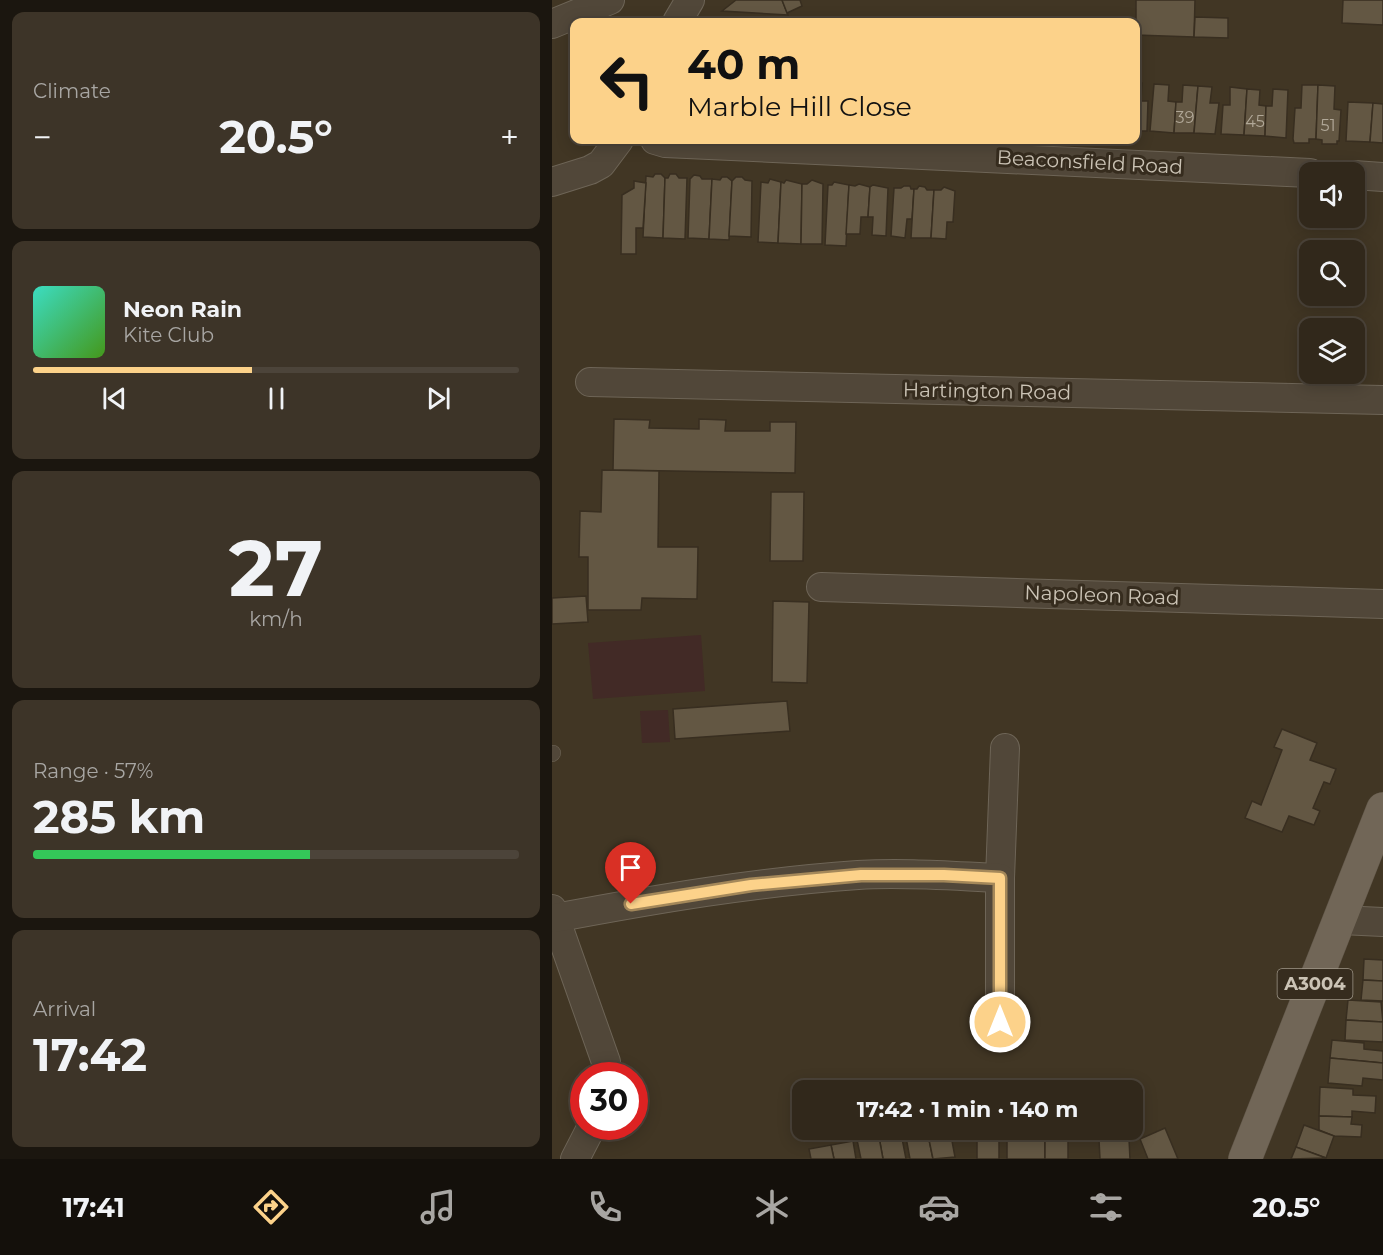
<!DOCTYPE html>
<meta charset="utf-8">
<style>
:root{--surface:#31281b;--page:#3d3428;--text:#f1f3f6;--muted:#a8a6a3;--line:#4c443a;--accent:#fcd28a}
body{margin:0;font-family:Montserrat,sans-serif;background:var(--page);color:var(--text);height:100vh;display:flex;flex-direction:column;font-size:22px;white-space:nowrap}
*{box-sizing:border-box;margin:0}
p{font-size:20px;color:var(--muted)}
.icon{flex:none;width:33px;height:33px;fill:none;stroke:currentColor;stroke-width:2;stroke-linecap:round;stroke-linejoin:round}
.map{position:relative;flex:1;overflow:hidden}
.drawer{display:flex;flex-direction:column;gap:12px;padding:12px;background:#1b160f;width:552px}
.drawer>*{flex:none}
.guide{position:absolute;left:18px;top:18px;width:570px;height:126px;border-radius:12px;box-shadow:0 3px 15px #0003,0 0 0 2px var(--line);background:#fcd28a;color:#111;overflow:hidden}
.fabs{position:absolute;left:747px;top:162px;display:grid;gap:12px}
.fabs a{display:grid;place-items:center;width:66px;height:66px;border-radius:12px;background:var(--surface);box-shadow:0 3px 15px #0003,0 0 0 2px var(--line);font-size:30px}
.speed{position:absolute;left:18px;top:1062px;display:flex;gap:12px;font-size:30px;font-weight:700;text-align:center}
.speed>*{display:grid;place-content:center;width:78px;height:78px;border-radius:50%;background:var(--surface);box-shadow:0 3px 15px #0003,0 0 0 2px var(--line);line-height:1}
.speed .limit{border:9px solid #d22;background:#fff;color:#111}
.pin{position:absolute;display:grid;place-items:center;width:51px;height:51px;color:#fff;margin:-62px -26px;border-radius:50% 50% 50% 0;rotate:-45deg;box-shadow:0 0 6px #0007}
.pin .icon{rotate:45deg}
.me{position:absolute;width:66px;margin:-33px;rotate:0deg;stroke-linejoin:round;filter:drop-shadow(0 0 4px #0008)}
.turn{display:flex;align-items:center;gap:21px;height:126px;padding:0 18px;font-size:27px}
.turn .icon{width:78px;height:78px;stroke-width:2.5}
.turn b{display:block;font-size:42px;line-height:51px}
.big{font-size:45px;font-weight:700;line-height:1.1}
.drawer .tile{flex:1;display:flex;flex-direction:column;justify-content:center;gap:9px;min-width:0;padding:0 21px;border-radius:12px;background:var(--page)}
.drawer .dial{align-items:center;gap:0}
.dial b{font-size:78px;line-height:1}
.song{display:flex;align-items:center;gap:18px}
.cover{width:72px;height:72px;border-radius:9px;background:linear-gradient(135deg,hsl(170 70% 55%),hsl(100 70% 35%))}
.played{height:6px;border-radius:3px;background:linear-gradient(90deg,var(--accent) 45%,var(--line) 45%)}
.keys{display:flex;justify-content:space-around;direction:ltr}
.heat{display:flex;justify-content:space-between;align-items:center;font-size:33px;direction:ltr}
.charge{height:9px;border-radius:4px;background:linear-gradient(90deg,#34c759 57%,var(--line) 0)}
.trip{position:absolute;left:240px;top:1080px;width:351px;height:60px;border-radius:12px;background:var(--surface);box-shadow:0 3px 15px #0003,0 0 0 2px var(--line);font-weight:700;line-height:60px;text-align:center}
.dock{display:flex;height:96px;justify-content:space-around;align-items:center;background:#14100b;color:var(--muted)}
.dock .icon{width:42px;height:42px}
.dock .selected{color:var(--accent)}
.dock b{font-size:27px;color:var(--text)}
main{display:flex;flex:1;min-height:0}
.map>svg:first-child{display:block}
.green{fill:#422a26}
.building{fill:#635743;stroke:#382e20;stroke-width:1.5}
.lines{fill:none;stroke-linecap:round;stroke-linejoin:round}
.lane-casing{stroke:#6e6557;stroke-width:16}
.street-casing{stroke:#6e6557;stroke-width:30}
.primary-casing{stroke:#5d5345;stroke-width:34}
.lane{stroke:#514739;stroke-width:15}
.street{stroke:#514739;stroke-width:28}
.primary{stroke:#716657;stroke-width:33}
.route-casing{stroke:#a4885a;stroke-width:15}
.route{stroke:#fcd28a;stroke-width:10}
.labels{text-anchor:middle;stroke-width:6;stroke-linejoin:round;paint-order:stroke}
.number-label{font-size:16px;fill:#b1a898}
.shield{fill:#362c1e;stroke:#9e9688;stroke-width:1.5}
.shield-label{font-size:18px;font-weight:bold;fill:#cbc3b5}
.street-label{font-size:20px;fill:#cbc3b5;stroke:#362c1e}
</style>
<main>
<section class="drawer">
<div class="tile"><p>Climate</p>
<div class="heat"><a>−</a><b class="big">20.5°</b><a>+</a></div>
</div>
<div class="tile">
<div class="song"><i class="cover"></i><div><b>Neon Rain</b><p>Kite Club</p></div></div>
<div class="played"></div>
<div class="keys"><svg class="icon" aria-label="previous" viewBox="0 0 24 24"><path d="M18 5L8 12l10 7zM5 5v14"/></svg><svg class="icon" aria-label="pause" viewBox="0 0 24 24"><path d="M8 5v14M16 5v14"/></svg><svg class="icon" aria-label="next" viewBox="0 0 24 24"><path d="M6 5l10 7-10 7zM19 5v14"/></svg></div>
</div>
<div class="tile dial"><b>27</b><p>km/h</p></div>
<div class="tile"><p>Range · 57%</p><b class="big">285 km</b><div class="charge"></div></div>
<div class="tile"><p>Arrival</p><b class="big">17:42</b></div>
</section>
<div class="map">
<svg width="831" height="1159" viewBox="0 0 831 1159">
<rect width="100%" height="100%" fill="#413624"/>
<!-- green -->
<g class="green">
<polygon points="149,635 153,691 41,699 36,643"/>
<polygon points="116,710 118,742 90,743 88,711"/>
</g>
<!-- building -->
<g class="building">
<polygon points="184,0 230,0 236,15 170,11"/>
<polygon points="230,0 248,0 250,6 235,13"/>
<polygon points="584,0 643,0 642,37 584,35"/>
<polygon points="791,0 831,0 831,25 790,23"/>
<polygon points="643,17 676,18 676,38 642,37"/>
<polygon points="584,82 590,83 589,101 596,101 595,131 584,131"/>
<polygon points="602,84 617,85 616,101 624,102 622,133 598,131"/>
<polygon points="631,85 646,86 642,133 622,133 624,102 630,102"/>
<polygon points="750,85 766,85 764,139 757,139 757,143 742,143 741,139 743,108 749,108"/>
<polygon points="766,85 783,86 782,109 789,110 787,141 785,141 785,144 770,144 770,140 764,139"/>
<polygon points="646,86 660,87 658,103 667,103 663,134 642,133"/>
<polygon points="678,87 695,89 692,135 669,134 671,105 678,105"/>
<polygon points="695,89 708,90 707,105 714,106 713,136 692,135"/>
<polygon points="721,89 736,90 734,138 713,136 714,106 720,106"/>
<polygon points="796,102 821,103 818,142 794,141"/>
<polygon points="821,103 831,104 831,143 818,142"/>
<polygon points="103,174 109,174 113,178 111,238 91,237 94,176 101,177"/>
<polygon points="118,174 124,174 127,178 135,178 133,239 111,238 113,178 116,178"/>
<polygon points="142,175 148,176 150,179 160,179 157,239 136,238 138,179"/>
<polygon points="170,177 175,177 180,181 177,240 157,239 160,179 168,180"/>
<polygon points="184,177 190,177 193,180 200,181 199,237 177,236 180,181"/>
<polygon points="218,179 229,182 226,243 206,242 209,182 216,183"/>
<polygon points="234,180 250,184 249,244 226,243 229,182 232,183"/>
<polygon points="260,180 271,184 270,244 249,244 250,184 255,184"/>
<polygon points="82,181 94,183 91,228 84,228 84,254 69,254 70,195 82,188"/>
<polygon points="282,182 297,185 294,246 273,245 276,185 280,185"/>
<polygon points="307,184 318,187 316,217 309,217 308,234 294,234 297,185 303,186"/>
<polygon points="321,185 336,188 334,236 320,235 321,217 316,217 318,187"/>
<polygon points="352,186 358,186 359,189 362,189 360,219 355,219 353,238 339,236 342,188 349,188"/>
<polygon points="367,186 373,187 375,190 382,190 379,238 359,238 362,189 365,189"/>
<polygon points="392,187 403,191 401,222 395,222 394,239 379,238 382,190 389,190"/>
<polygon points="62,419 98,420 97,428 147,429 147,419 174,420 173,431 218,431 218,422 244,422 243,473 61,470"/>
<polygon points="50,470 107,471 106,547 146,547 145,599 90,598 89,610 36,610 36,557 27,557 28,511 49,512"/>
<polygon points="219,492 252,492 251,561 218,561"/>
<polygon points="34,596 36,622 0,624 0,598"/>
<polygon points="221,601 257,602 255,683 220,682"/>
<polygon points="235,701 238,731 123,739 121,709"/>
<polygon points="730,729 765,743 758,760 784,769 778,784 772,782 761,808 768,811 762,825 737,816 730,832 693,818 700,801 709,805 730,750 722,747"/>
<polygon points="812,959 831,960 831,981 811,980"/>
<polygon points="811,980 831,981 831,1001 809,1000"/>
<polygon points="796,1000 829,1002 831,1022 794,1020"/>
<polygon points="794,1020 831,1022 831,1042 793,1040"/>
<polygon points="780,1040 812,1043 812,1049 831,1051 831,1063 778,1058"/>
<polygon points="778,1058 831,1063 831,1080 811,1078 810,1086 776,1083"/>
<polygon points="768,1087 801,1089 801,1095 824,1096 823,1113 800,1111 800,1117 767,1116"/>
<polygon points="767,1116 800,1117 799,1124 810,1125 809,1137 782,1136 767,1130"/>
<polygon points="752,1125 782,1136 774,1158 744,1147"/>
<polygon points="613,1128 626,1159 596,1159 588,1139"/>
<polygon points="369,1130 375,1130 381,1159 358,1159 353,1132"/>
<polygon points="375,1130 398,1130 403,1157 381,1159"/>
<polygon points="414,1130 447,1130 447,1159 425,1159 425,1140 414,1140"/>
<polygon points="349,1133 354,1159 331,1159 327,1137"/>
<polygon points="455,1133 473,1134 473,1140 493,1141 493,1159 455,1159"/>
<polygon points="327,1137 331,1159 309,1159 305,1140"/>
<polygon points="577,1139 578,1159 548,1159 547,1140"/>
<polygon points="301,1141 304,1159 282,1159 279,1145"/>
<rect x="493" y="1141" width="23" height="18"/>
<polygon points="279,1145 282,1159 259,1159 257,1149"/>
<polygon points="744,1147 774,1158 739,1159"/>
</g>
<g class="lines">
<defs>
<polyline id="lane" points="0,754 1,753"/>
<g id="street">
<polyline points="125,22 138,0"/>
<polyline points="0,24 58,0"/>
<polyline points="103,140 113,143 758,173"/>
<polyline points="802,175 831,177"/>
<polyline points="0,182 38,170 49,164 67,140"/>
<polyline points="38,382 831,400"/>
<polyline points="269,587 831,604"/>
<polyline points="448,878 453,748"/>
<polyline points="0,909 54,1062 53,1076"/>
<path d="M3,918c101,-19 201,-36 303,-43 47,-3 95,1 142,3v144"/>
<polyline points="789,920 831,922"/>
<polyline points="23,1159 40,1126"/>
</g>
<polyline id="primary" points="693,1159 831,809"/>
</defs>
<!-- lane casing -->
<use href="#lane" class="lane-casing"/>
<!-- street casing -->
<use href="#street" class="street-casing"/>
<!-- primary casing -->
<use href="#primary" class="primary-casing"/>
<!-- lane -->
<use href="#lane" class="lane"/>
<!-- street -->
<use href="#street" class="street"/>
<!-- primary -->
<use href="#primary" class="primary"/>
</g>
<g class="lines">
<defs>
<polyline id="route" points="79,904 199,885 309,875 392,875 448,878 448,1022"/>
</defs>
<!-- route casing -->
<use href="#route" class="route-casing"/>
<!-- route -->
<use href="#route" class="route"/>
</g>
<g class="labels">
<!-- number labels -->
<g class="number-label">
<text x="633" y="123">39</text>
<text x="703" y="127">45</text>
<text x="776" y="131">51</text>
</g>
<!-- shield labels -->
<rect class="shield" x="725.5" y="969" width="75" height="30" rx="4.5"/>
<g class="shield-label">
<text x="763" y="990">A3004</text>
</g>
<!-- street labels -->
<g class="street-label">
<text transform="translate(538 162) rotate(3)" y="7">Beaconsfield Road</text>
<text transform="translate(435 391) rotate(1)" y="7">Hartington Road</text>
<text transform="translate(550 595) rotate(2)" y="7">Napoleon Road</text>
</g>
</g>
</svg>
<div class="fabs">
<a><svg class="icon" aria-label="sound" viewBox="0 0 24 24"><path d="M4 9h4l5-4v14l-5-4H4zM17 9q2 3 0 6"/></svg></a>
<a><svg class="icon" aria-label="search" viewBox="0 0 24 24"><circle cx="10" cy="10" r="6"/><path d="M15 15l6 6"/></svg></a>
<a><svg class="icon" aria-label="layers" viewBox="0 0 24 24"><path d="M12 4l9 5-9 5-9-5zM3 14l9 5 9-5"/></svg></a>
</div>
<div class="speed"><div class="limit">30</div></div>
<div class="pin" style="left:79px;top:904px;background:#d93025"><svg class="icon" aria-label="arrive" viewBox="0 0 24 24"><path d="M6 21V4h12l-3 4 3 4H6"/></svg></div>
<svg class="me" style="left:448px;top:1022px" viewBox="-20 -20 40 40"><circle r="17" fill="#fcd28a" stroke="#fff" stroke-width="3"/><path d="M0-11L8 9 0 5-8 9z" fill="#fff"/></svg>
<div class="trip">17:42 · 1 min · 140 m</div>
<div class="guide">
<div class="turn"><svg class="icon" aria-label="left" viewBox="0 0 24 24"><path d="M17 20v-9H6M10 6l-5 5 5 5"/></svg><div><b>40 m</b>Marble Hill Close</div></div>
</div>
</div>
</main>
<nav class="dock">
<b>17:41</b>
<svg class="icon selected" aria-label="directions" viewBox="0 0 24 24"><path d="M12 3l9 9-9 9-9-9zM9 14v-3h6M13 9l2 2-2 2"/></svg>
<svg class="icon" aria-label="music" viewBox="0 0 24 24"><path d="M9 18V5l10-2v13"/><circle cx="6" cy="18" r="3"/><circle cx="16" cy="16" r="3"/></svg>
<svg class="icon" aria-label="phone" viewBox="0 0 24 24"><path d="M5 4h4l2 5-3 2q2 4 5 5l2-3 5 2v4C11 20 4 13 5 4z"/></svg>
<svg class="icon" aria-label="climate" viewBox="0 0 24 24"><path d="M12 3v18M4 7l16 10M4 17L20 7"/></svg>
<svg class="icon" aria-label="car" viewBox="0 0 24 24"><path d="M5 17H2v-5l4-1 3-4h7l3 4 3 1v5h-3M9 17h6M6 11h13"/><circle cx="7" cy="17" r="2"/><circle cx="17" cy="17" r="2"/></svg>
<svg class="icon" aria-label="filters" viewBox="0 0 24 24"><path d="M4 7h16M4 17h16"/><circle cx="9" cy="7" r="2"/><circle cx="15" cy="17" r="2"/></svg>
<b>20.5°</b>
</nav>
